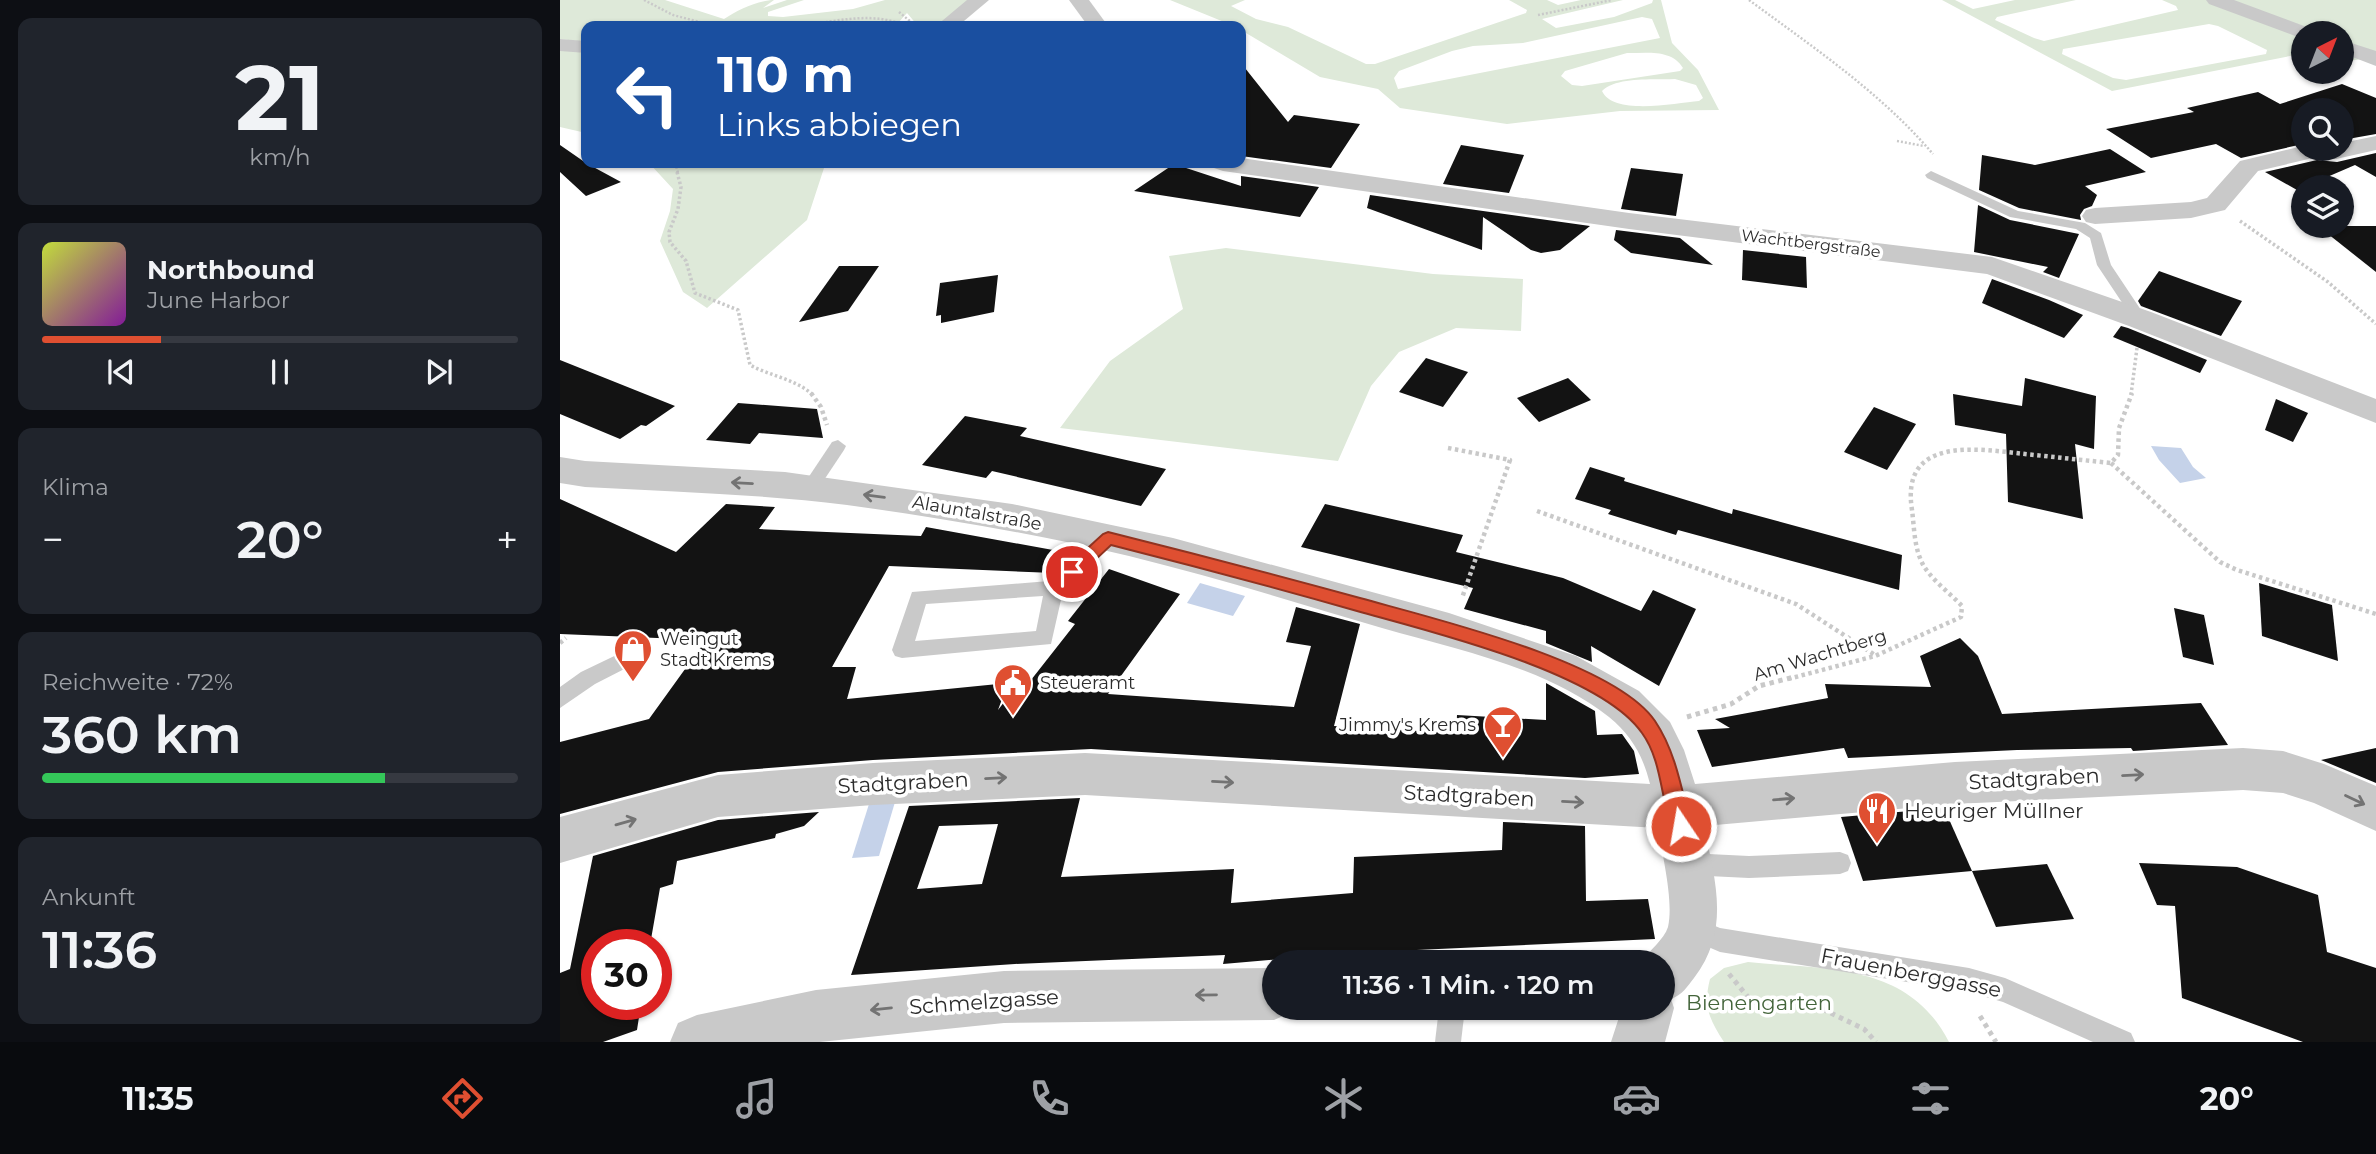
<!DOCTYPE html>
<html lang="de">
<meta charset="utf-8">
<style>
:root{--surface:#171b24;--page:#20242c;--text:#f1f3f6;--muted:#9ea1a6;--line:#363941;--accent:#df4f31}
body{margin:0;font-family:Montserrat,sans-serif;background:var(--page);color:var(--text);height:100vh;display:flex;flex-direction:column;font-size:26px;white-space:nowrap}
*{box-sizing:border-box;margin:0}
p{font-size:23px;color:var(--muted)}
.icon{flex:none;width:38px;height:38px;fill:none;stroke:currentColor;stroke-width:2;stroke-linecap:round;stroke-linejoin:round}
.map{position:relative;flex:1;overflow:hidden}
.side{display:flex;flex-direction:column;gap:18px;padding:18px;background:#0d0f14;width:560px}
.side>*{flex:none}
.top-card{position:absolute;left:21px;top:21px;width:665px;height:147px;border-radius:14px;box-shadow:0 2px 5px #0004;background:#1a4fa0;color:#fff;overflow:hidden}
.needle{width:46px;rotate:42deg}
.controls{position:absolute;left:1731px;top:21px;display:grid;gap:14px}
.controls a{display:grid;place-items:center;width:63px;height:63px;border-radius:50%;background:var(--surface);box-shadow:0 2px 5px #0004;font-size:35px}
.speed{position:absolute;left:21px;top:929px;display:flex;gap:14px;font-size:35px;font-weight:700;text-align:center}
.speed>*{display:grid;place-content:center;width:91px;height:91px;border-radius:50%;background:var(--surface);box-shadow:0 2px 5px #0004;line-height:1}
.speed .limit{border:10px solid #d22;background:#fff;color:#111}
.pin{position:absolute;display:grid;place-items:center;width:60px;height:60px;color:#fff;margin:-30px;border:4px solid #fff;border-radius:50%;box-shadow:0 2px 7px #0007}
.me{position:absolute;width:77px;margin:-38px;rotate:348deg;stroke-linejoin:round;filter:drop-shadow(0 0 5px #0008)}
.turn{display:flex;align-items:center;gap:24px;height:147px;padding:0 21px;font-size:32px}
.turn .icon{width:91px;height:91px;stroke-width:2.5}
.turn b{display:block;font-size:49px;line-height:60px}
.big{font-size:52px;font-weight:600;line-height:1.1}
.side .widget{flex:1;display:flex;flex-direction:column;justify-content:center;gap:10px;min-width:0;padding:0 24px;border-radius:14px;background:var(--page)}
.side .dial{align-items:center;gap:0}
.dial b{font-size:91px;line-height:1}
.song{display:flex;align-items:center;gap:21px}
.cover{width:84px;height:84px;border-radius:10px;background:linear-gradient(135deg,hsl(70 70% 55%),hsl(290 70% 35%))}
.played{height:7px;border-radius:4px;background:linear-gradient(90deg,var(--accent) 25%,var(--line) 25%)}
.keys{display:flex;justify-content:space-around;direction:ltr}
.heat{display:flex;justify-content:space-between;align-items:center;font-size:38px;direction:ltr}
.charge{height:10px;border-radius:5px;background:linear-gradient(90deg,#34c759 72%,var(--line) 0)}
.trip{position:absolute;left:702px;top:950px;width:413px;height:70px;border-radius:35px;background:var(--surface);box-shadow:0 2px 5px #0004;font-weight:600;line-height:70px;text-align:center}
.dock{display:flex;height:112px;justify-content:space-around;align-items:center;background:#090b0e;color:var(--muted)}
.dock .icon{width:49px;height:49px}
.dock .on{color:var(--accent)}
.dock b{font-size:32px;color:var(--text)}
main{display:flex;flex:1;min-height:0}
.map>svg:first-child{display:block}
.green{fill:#dee9d9;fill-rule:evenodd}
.water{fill:#c5d2e9}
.building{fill:#131313;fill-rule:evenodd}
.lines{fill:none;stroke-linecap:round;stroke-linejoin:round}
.path-far3{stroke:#c9c9c9;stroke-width:2.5;stroke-dasharray:2 2;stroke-linecap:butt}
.path-far2{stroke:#c9c9c9;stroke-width:3.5;stroke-dasharray:2.5 2.5;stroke-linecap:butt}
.path-far1{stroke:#c9c9c9;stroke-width:4.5;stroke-dasharray:3.5 3.5;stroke-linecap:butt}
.path{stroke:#c9c9c9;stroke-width:5;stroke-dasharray:4.5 4.5;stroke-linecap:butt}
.service{fill:#c9c9c9;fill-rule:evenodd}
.minor{fill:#c9c9c9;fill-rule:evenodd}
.oneway{stroke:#737373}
.route{fill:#df4f31;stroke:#913320;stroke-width:2}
.labels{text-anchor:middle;stroke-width:7;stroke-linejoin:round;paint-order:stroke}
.far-street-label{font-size:16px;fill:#2c2c2c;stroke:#fff}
.street-label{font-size:18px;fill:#2c2c2c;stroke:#fff}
.poi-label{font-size:18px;fill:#2c2c2c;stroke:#fff;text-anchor:start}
.near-street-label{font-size:21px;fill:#2c2c2c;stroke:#fff}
.near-poi-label{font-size:21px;fill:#2c2c2c;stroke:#fff;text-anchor:start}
.near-park-label{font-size:21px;fill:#44653b;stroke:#fff}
</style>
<main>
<section class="side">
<div class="widget dial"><b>21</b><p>km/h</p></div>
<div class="widget">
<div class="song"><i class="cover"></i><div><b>Northbound</b><p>June Harbor</p></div></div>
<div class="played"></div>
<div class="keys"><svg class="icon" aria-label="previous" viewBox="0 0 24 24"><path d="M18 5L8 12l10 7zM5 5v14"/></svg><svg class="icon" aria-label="pause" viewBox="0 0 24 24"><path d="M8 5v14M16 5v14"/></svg><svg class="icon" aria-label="next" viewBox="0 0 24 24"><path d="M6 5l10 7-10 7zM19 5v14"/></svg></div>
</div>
<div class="widget"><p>Klima</p>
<div class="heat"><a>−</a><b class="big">20°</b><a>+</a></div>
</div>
<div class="widget"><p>Reichweite · 72%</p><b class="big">360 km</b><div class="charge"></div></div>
<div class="widget"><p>Ankunft</p><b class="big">11:36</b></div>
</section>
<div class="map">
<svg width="1816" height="1042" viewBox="0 0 1816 1042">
<rect width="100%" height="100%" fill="#fff"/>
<!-- green -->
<g class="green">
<path d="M0,0h105l59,19c13,-9 35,-19 50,-19l-11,8 24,-8h17l-36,12v4l15,1 70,-8 32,-9h88l-34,26h-21l-11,-13 -10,11 3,2h-314v16l-26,-3z"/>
<path d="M610,0h75l-14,6 25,13 32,8 78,37h9l151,-51 1,-3 -18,-10h38l11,5 23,-5h42l-81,19 14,9 58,-11 38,-14 1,-3h8l11,43 26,27 21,40 -99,1 -113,13 -107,-16 -22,-19 -58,-12 -79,-47v-4h-7zM1082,17l10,2 8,19 -262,51 -4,-11 5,-7 53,-20 21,-5 50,-3zM1067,53c20,0 45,-4 56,15l-3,3 -98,15 -10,-1 -11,-9 4,-5zM1115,79l21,6 7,13 -4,3c-23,2 -86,15 -97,-10 15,-15 53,-11 73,-12z"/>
<path d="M1382,0h13l18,9 42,-9h61l-79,17 -2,3 39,18 10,3 134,-31 -2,-4 -14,-6h214v57l-34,5v-29h-39v23l-8,-1 -183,36zM1649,24l9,2 49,24 -1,4 -140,26 -13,-2 -51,-24 1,-5z"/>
<polygon points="0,49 26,53 26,133 0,127"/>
<polygon points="89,163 299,163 264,168 247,220 147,308 123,292 100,241 110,211 113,189"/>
<polygon points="666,248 873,274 963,279 961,331 896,328 839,352 811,386 778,461 500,428 550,361 623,309 609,256"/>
<path d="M1188,962c78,8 160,0 201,80h-225c-15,-23 -21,-36 -14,-63l14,-11z"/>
</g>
<!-- water -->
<g class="water">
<polygon points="1591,446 1621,448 1633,467 1646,478 1620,483 1599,460"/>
<polygon points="640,583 685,596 673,616 627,603"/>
<polygon points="335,802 319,856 292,858 309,804"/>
</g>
<!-- building -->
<g class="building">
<polygon points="681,63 728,122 734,115 800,124 771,168 681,156"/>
<polygon points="1782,84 1816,98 1816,134 1782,140 1782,110 1743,110 1743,144 1681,158 1656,144 1591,158 1546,129 1634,112 1627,108 1698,92 1720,104"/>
<polygon points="0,145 26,163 61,182 26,196 0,172"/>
<polygon points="901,145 964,155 949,193 883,184"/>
<polygon points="1550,149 1586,172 1525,186 1537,195 1532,206 1524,209 1520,215 1521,220 1459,208 1419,190 1422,155 1475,165"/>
<polygon points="1816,153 1816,177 1795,165 1737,190 1705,172 1757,160 1777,162"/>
<polygon points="614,164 681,186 681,176 759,187 740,217 574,191"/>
<polygon points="1071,168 1123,174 1116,216 1061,209"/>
<polygon points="810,195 873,204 1030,226 1000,250 981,253 971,250 923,217 922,250 807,208"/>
<polygon points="1418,205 1450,220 1519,234 1499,278 1483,272 1488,267 1414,252"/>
<polygon points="1758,226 1816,226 1816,272"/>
<polygon points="1056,230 1120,238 1153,265 1071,253 1054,240"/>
<polygon points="1183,250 1246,257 1247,288 1182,280"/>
<polygon points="279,266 319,266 288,311 239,322"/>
<polygon points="1599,271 1682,301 1661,336 1581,306 1578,301"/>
<polygon points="438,275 434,312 381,323 381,315 376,316 380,283"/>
<polygon points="1432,279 1489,300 1523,315 1504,338 1422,303"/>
<polygon points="1561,326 1568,328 1647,360 1640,373 1553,337"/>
<polygon points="866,358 908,372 883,407 839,392"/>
<polygon points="0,360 115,406 86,426 81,425 60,439 0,414"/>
<polygon points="1008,378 1031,400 979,422 957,398"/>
<polygon points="1465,378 1536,396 1534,449 1515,444 1523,519 1448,502 1446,434 1395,425 1393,394 1462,406"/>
<polygon points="1716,399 1748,413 1733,442 1705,430"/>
<polygon points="178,403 257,409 263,438 199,433 190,444 146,440"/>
<polygon points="1314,407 1356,424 1327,470 1284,452"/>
<polygon points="405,416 467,428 460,436 606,469 581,506 432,471 426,478 362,465"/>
<polygon points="1030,467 1065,478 1064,481 1172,514 1173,509 1342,555 1339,590 1118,530 1116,535 1048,514 1051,510 1015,499"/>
<polygon points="0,499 116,552 166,504 215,507 199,529 361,536 366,527 515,554 494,573 329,566 272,667 296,667 287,699 448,683 438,710 460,681 471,680 515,624 508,621 549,569 620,594 548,694 734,707 751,646 726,642 736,607 800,624 774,726 896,733 897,715 986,720 986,683 1035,711 1037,735 1062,734 1074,751 1079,774 1025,778 531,749 313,760 158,772 0,814 0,742 89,719 146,640 0,634"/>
<polygon points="765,504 903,535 896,552 1003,578 1081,611 1093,590 1136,609 1099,686 1031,646 1032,662 986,643 986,631 904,609 913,588 741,547"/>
<polygon points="1699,583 1772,605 1778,661 1702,636"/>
<polygon points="1614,608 1644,615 1654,665 1623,657"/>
<polygon points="1400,638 1418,656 1442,714 1641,703 1668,745 1573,751 1571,748 1457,750 1288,758 1284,748 1152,767 1137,730 1170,728 1155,719 1268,698 1265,684 1371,687 1360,656"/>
<polygon points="1816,748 1816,783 1761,760"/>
<path d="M520,798l-19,79 173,-8 -3,34 122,-10 1,-36 148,-7 1,-28 82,4 1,75 62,-2 7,40 -304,14 -128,11 2,-9 -210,9 -164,11 58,-169zM438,824l-16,60 -65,5 22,-63z"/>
<polygon points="1384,808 1412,871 1303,881 1281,817"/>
<polygon points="259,812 244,826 216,834 215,838 117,861 113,884 100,888 90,945 37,945 37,1004 81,1004 77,1030 43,1042 0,1042 0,973 10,969 33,856 158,820"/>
<polygon points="1579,863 1677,867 1758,895 1767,952 1816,968 1816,1042 1743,1042 1622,998 1615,906 1597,905"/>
<polygon points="1487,864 1514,919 1436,927 1412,871"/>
</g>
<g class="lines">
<!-- path-far3 -->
<g class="path-far3">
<polyline points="84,0 113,15 155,26"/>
<path d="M1189,0c65,48 131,92 184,154"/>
<polyline points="339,12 351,22 350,26"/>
<polyline points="978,15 1052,0"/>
<path d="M242,26c34,-5 72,-15 104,0"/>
<polyline points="1337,141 1364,146"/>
<polyline points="115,163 118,173"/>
</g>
<!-- path-far2 -->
<g class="path-far2">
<path d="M117,172l4,15 -3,22 -9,23 1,10 16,19 9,32 43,17 12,55c20,11 46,14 63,30"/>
<polyline points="1680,221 1768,282 1816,324"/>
<polyline points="1571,395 1577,348"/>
</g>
<!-- path-far1 -->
<g class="path-far1">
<polyline points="251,393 261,407 267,425"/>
<polyline points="888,448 950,460 902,598"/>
<polyline points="1551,463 1660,562 1677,570 1816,614"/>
<polyline points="977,511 1236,604 1315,655"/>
<polyline points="0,643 6,638"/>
<path d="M1228,679l87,-23 86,-39 1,-11c-14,-15 -35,-29 -42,-48 -6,-15 -6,-33 -8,-48 -12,-75 66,-61 113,-56 29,3 57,6 86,9l7,-8 1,-27 13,-35"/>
</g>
<!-- path -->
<g class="path">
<polyline points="1127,717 1171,704 1199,686 1234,677"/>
<polyline points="1169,974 1192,1002 1254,1005 1304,1029 1316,1042"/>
<polyline points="1420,1016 1436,1042"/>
</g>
<!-- service -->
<g class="service">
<polygon points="1371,171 1458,211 1525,223 1541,233 1551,265 1587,319 1585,322 1575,322 1537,265 1530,238 1516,229 1450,217 1367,178 1365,175"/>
<polygon points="278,440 286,446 284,450 256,492 244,492 242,488 244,484 272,442"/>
<path d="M548,531l6,2 3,5 -3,5 -51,48 -12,53 -149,14 -7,-2 -3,-6 20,-58 137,-11 53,-48zM483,596l-7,35 -121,10 11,-37z"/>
<polygon points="71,648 78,650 81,656 78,662 35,684 0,708 0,687 21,672"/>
<polygon points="1280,852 1288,855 1291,863 1288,871 1280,874 1189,878 1128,875 1120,872 1117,864 1120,856 1128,853 1189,856"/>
<polygon points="1133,917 1160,928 1409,968 1445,978 1571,1033 1575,1042 1533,1042 1443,1002 1409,992 1160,952 1125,937 1121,929 1125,921"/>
<polygon points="879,1008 905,1008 901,1042 875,1042"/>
</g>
<!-- minor -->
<g class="minor">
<polygon points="407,0 429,0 398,26 376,26"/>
<polygon points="509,0 529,0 548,26 528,26"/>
<polygon points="1646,0 1674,0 1752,29 1755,33 1743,33 1743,39 1738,37 1649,4"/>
<polygon points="0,39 26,41 26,53 0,51"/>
<polygon points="1782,40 1816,51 1816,66 1782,53"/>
<polygon points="1816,136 1816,150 1776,159 1757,157 1698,171 1665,210 1631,218 1535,224 1526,222 1522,216 1526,210 1535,208 1631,202 1647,198 1680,161 1743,146 1743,149 1782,149 1782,143"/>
<polygon points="681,158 1069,213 1432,257 1591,312 1816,399 1816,423 1569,326 1427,274 1069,229 663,171 654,168 650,163 681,163"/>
<path d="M0,457l25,4 200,11 227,32 161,34 276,75 127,43 63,35 31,31 14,28 11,34 260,-22 288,-14 40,3 41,13 52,22v45l-62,-28 -31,-10 -40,-3 -288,14 -251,22c11,54 27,104 -10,152 -7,9 -12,17 -23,21l3,9 -9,34h-54l11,-34h40v-46h-20c7,-12 22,-22 26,-35 6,-26 -6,-73 -10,-99l-573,-33 -212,10 -155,12 -158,46v-46l158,-42 155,-12 212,-10 565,31c-7,-28 -18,-48 -41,-67 -63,-50 -151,-67 -227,-89 -84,-25 -168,-51 -253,-72 -93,-22 -187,-38 -282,-51 -87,-11 -174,-13 -262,-18l-25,-4z"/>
<polygon points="714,968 714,1008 734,1008 732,1012 714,1020 444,1023 260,1042 110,1042 118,1023 137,1015 256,990 444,971"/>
</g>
</g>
<!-- one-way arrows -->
<defs><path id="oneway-shaft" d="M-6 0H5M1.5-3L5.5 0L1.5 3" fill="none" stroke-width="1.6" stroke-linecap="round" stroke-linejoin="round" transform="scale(1.75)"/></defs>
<g class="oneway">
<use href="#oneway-shaft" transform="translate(182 483) rotate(-177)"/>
<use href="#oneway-shaft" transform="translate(314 496) rotate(-173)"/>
<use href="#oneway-shaft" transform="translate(1573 775) rotate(-3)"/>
<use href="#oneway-shaft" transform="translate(436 778) rotate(-3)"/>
<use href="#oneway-shaft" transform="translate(663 782) rotate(3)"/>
<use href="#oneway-shaft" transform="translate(1224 799) rotate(-5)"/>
<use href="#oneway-shaft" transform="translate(1795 800) rotate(25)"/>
<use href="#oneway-shaft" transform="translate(1013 802) rotate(3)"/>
<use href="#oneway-shaft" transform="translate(66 822) rotate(-16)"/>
<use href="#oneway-shaft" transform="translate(646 995) rotate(179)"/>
<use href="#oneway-shaft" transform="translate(321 1009) rotate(174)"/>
</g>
<!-- route -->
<path class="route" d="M548,532c84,21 168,43 252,66 71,20 254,63 295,123 21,31 27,70 36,105l-3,7 -7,3 -7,-3c-14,-32 -11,-71 -32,-100 -42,-61 -214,-102 -285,-122 -81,-23 -163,-45 -246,-66l-33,31h-11l-3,-4 3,-5 36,-33z"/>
<!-- icons -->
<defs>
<symbol id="shop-pin" viewBox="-11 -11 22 30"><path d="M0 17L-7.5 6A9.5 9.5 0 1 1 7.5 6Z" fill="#df4f31" stroke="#fff"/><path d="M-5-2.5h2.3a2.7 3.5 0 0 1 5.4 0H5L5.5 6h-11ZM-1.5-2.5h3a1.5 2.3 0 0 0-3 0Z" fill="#fff"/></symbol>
<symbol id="civic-pin" viewBox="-11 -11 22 30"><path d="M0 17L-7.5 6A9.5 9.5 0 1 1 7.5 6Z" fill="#df4f31" stroke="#fff"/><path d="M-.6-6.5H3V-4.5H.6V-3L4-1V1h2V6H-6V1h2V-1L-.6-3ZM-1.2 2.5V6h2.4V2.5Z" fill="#fff"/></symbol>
<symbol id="bar-pin" viewBox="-11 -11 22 30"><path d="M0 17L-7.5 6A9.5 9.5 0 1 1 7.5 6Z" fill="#df4f31" stroke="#fff"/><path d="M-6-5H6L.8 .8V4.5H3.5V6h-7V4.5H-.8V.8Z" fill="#fff"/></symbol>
<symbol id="restaurant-pin" viewBox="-11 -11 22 30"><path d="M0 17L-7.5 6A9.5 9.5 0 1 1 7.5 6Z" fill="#df4f31" stroke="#fff"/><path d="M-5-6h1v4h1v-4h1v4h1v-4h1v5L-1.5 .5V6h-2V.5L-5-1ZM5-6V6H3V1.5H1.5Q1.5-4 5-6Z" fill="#fff"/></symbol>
</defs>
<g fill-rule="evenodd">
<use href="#shop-pin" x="51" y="627" width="44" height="60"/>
<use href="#civic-pin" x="431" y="661" width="44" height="60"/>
<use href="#bar-pin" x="921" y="703" width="44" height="60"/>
<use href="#restaurant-pin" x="1295" y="789" width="44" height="60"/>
</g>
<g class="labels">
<!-- far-street labels -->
<g class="far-street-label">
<text transform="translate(1251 243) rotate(7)" y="6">Wachtbergstraße</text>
</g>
<!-- street labels -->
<g class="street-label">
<text transform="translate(417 513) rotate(10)" y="6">Alauntalstraße</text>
<text transform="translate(1260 655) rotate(-17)" y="6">Am Wachtberg</text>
</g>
<!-- poi labels -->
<g class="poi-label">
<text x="100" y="645">Weingut<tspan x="100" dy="21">Stadt Krems</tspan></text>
<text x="480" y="689">Steueramt</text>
<text x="916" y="731" text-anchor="end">Jimmy's Krems</text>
</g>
<!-- near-street labels -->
<g class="near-street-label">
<text transform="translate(1474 779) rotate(-3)" y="7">Stadtgraben</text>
<text transform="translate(343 783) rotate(-3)" y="7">Stadtgraben</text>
<text transform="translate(909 796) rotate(3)" y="7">Stadtgraben</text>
<text transform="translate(1351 973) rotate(11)" y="7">Frauenberggasse</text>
<text transform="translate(424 1002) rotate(-4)" y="7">Schmelzgasse</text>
</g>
<!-- near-poi labels -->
<g class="near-poi-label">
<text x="1344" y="818">Heuriger Müllner</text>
</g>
<!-- near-park labels -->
<g class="near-park-label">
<text x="1199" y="1010">Bienengarten</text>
</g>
</g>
</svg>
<div class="controls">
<a><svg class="needle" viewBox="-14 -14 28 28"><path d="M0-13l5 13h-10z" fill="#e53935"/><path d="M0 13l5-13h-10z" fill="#9ea1a6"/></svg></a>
<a><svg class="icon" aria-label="search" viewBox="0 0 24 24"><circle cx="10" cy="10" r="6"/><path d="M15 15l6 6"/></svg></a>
<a><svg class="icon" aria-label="layers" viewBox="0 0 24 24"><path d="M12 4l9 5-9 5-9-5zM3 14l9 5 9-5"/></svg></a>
</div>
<div class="speed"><div class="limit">30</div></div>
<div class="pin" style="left:512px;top:572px;background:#d93025"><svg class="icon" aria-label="arrive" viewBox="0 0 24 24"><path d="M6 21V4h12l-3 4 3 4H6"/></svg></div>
<svg class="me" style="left:1121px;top:826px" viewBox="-20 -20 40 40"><circle r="17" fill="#df4f31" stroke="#fff" stroke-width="3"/><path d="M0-11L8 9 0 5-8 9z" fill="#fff"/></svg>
<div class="trip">11:36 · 1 Min. · 120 m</div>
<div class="top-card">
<div class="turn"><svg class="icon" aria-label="left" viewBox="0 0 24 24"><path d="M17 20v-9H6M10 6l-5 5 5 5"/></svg><div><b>110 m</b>Links abbiegen</div></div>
</div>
</div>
</main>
<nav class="dock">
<b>11:35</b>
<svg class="icon on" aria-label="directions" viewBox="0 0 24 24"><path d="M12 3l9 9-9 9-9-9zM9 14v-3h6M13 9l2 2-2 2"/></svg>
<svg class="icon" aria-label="music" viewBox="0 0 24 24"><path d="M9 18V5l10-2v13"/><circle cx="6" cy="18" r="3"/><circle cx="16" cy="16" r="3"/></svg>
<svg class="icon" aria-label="phone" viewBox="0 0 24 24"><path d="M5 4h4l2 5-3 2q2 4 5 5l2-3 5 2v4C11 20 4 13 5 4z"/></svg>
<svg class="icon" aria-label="climate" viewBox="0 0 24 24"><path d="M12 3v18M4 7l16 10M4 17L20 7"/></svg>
<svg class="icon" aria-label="car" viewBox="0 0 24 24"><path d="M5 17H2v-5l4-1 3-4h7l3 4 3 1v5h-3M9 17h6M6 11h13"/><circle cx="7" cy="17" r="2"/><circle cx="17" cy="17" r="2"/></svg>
<svg class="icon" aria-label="filters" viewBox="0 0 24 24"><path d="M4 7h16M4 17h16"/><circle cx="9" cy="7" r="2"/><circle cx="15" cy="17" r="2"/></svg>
<b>20°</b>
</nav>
